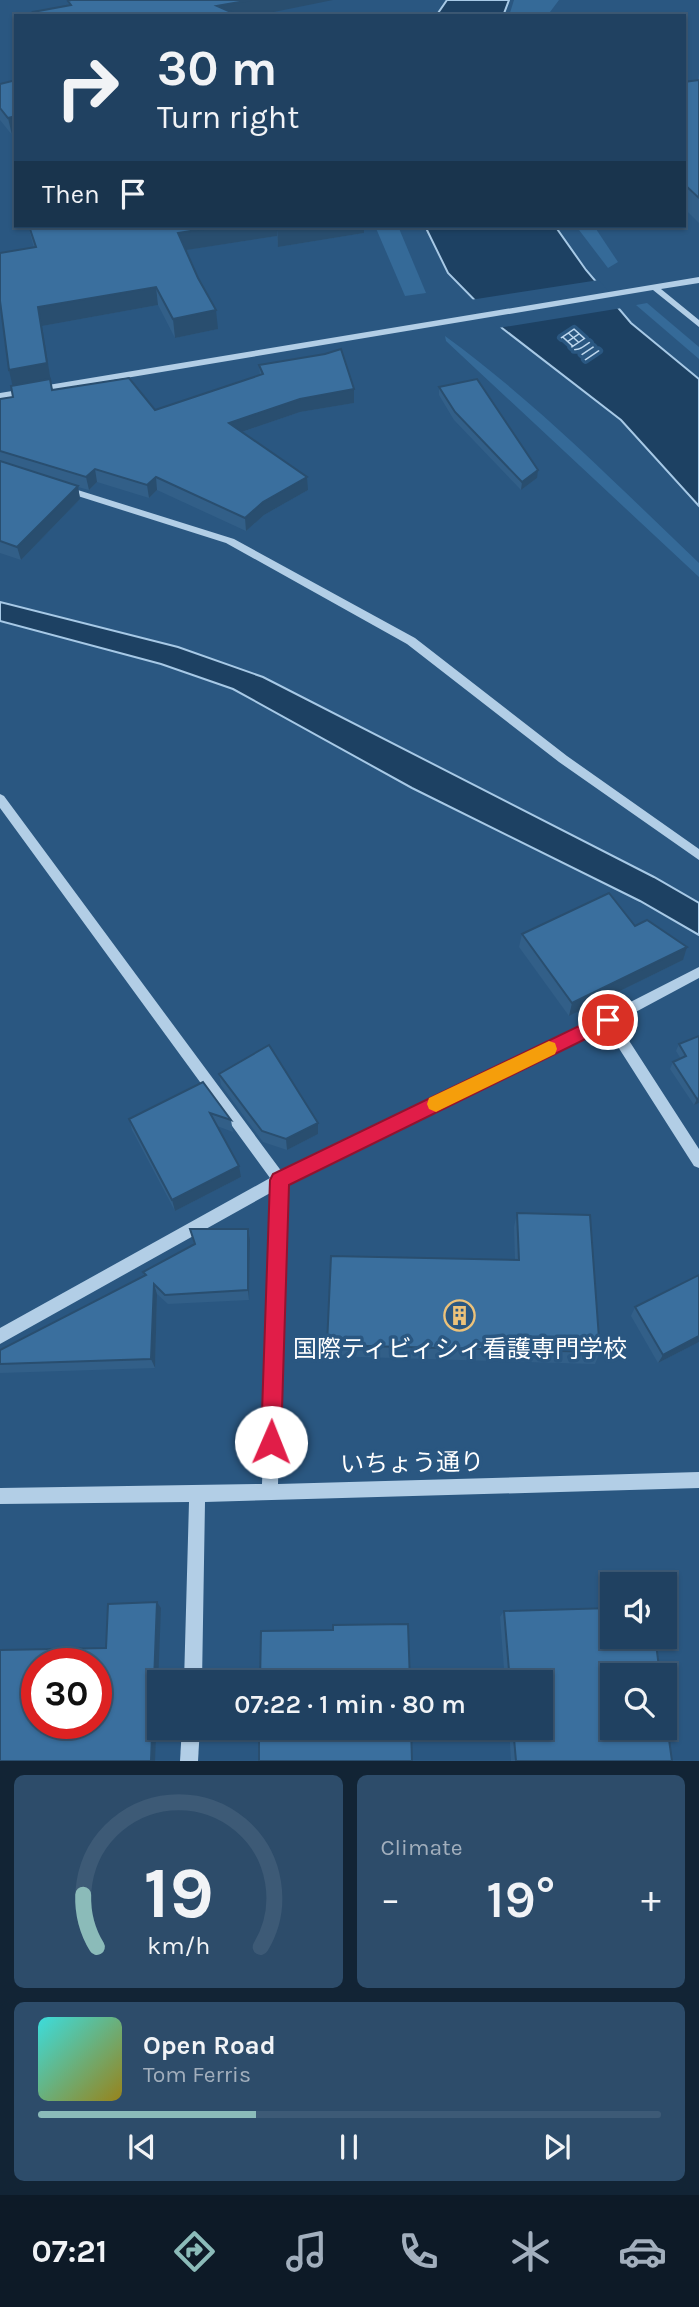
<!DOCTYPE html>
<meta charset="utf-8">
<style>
:root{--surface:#204161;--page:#2d4c6a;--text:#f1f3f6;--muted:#a2afbd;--line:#3d5a76;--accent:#8bbbb9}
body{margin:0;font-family:Karla,"Noto Sans JP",sans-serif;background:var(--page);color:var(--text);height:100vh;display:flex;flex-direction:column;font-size:26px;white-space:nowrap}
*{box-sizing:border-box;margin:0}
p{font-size:23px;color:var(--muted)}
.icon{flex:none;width:38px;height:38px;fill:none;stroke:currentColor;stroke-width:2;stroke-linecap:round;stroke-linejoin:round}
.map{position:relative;height:1761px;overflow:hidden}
.side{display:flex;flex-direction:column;gap:14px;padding:14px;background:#122435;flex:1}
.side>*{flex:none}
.top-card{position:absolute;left:14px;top:14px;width:672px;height:214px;border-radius:0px;box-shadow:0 2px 5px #0004,0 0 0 2px var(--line);background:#204161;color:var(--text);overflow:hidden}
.fabs{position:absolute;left:600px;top:1572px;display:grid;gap:14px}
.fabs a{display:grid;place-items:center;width:77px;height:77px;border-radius:0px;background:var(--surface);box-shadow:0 2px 5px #0004,0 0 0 2px var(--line);font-size:35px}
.speed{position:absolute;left:21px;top:1648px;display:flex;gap:14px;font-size:35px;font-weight:700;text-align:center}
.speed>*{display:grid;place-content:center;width:91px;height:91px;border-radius:50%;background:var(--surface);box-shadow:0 2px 5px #0004,0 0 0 2px var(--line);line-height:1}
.speed .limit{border:10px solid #d22;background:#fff;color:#111}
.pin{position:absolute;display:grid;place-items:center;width:60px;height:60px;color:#fff;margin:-30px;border:4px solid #fff;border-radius:50%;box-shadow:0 2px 7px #0007}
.me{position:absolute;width:77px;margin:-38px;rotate:1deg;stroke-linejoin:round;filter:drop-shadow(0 0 5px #0008)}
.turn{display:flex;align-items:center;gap:24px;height:147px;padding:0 28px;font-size:32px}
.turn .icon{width:91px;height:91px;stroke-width:2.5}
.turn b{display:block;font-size:49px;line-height:60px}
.then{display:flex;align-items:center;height:66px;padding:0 28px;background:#0003;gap:14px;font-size:26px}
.big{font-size:52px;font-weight:600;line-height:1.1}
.side .card{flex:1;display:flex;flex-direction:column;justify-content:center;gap:10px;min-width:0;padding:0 24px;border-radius:10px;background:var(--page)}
.side .dial{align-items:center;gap:0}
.dial svg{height:182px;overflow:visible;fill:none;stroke:var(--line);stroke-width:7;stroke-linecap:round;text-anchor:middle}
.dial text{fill:var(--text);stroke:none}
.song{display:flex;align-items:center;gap:21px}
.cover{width:84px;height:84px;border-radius:10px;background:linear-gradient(135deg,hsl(180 70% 55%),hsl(50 70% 35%))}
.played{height:7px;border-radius:4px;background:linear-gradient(90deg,var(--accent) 35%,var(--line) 35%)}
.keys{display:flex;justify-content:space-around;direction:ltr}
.heat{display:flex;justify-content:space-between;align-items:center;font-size:38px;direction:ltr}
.side .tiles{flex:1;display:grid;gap:14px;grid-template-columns:1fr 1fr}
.card:last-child{grid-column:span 2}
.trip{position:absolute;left:147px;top:1670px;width:406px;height:70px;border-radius:0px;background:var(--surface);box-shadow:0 2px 5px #0004,0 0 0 2px var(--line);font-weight:600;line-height:70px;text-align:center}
.tab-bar{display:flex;height:112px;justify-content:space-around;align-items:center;background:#0d1a27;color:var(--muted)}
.tab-bar .icon{width:49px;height:49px}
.tab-bar .on{color:var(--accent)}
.tab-bar b{font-size:32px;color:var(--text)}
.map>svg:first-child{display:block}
.green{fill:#356a98}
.water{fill:#1d4163;stroke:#a7c9e6;stroke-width:2}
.pier{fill:#2a5781}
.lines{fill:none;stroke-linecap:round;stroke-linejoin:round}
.minor{fill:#b2cee6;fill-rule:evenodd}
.wall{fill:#325f88}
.shaded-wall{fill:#294e6f}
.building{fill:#3a6f9e;stroke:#294e6f;stroke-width:2;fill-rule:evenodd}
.route{fill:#e11d48;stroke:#92132f;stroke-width:2}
.slow{fill:#f59e0b}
.labels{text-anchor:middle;stroke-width:7;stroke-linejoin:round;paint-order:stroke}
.far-water-label{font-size:19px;font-style:italic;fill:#bed7ed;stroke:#2a5781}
.near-poi-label{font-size:24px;fill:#fff;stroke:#2a5781}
.near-street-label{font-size:24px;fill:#fff;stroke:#2a5781}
</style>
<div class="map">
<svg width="699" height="1761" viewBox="0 0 699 1761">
<rect width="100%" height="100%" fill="#2a5781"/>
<!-- green -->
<g class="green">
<polygon points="514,0 559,0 547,16 509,16"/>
<polygon points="375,226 398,226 426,293 405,296"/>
<polygon points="576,226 594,226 618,262 608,268"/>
<polygon points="647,303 699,347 699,359 636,305"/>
<path d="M445,336c92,67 172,149 254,227v14l-253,-236z"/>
</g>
<!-- water -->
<g class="water">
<polygon points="447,0 509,0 503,16 436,16"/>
<polygon points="425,226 555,226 586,270 631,323 699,379 699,506 621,420 502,328 448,273"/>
<polygon points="0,602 178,647 263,677 654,877 699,903 699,935 640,901 412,788 233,689 161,664 0,621"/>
</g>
<!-- pier -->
<polygon class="pier" points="599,280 622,308 498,328 470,300"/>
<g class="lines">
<!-- minor -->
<g class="minor">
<polygon points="699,277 699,283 661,289 699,320 699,327 653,290 0,399 0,393"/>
<polygon points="65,486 234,539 415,638 567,756 699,849 699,860 559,762 407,644 226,543 62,491 60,489"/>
<polygon points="0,794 4,796 282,1172 603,1016 699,967 699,978 617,1022 699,1149 699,1168 694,1166 606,1028 287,1184 278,1484 699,1472 699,1488 205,1502 202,1682 184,1682 189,1502 0,1504 0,1488 262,1484 272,1192 0,1344 0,1328 270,1178 0,808"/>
<polygon points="182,1727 200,1727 198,1761 180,1761"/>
</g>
</g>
<!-- wall -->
<g class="wall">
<polygon points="699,73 699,223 684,208 684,82 698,80"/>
<polygon points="16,80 16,134 12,135 0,120 0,84"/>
<polygon points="28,226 364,226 364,233 278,247 277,236 185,250 218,329 175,338 158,305 42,326 52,390 155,410 260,375 259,365 354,389 354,403 300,412 242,432 308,490 264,515 246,531 157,490 149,498 97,482 89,490 78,487 80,499 21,560 0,553 0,399 13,397 12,386 34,248"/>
<polygon points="439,387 537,478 521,490 454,420 439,395"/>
<polygon points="635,926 683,960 569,1016 519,947 522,934"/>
<polygon points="699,1036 699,1103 694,1105 670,1069 673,1062 681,1059 676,1051 679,1044"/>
<polygon points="219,1074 318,1134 287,1150 263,1142 221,1085"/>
<polygon points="203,1082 231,1120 233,1132 217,1126 241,1177 175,1211 132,1130 129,1119"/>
<polygon points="517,1213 600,1352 595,1364 327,1356 327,1345 515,1260 514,1227"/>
<polygon points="190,1229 250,1240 249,1300 168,1304 157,1294 155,1368 0,1373 0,1350 144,1276 143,1272 194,1245"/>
<polygon points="635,1307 699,1342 658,1363 631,1316"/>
<polygon points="504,1611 672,1761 511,1761 509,1727 541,1727 541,1682 505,1682 500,1617"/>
</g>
<!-- shaded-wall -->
<g class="shaded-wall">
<polygon points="251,0 333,0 254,16 218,16 217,6"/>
<polygon points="16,116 16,134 12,135 8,118"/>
<polygon points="222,226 277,226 277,236 180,251 178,233"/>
<polygon points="296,226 364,226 364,233 278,247 277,229"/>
<polygon points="156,287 158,305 42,326 51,382 13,388 9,370 38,307"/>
<polygon points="216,310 218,329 175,338 173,319"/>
<polygon points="354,389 354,403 300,412 230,436 229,423 300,399"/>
<polygon points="95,469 97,482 89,490 86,477"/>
<polygon points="538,470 537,478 521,490 522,482"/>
<polygon points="156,477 157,490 149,498 147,485"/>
<polygon points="307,477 308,490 264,515 246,531 245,518 263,502"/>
<polygon points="78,486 80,499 21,560 17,547"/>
<polygon points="687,947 683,960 569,1016 572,1003"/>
<polygon points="699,1098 699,1103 694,1105 697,1099"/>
<polygon points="318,1123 318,1134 287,1150 286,1139"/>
<polygon points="239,1166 241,1177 175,1211 172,1200"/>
<polygon points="248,1229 250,1240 249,1300 248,1290"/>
<polygon points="154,1284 157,1294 155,1368 151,1359"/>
<polygon points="699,1336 699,1342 658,1363 663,1355"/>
<polygon points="157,1602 161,1608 155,1761 151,1761"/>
</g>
<!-- building -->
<g class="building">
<polygon points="71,0 251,0 217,6 240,16 36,16 33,12 71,5 68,1"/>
<polygon points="16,80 16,116 8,118 0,108 0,84"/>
<polygon points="699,80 699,198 684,184 684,82"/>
<polygon points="29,226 222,226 178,233 198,278 216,310 173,319 156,287 38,307 47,363 9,370 0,301 0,253 36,247"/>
<polygon points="277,226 296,226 277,229"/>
<polygon points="341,349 354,389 300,399 229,423 307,477 263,502 245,518 156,477 147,485 95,469 86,477 0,451 0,399 13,397 11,386 50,379 52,390 129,378 155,410 263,374 259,365 325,354"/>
<polygon points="477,379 538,470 522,482 455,412 439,387"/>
<polygon points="0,461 78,486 17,547 0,541"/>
<polygon points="609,893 635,926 647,920 687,947 572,1003 522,934"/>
<polygon points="699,1036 699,1098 697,1099 673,1062 686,1056 679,1044"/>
<polygon points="269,1045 318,1123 286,1139 262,1131 219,1074"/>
<polygon points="203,1082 231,1120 210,1113 239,1166 172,1200 129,1119"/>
<polygon points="517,1213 590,1215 600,1352 327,1345 331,1256 519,1260"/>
<polygon points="190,1229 248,1229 248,1290 165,1295 154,1284 151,1359 0,1364 0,1350 146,1275 143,1272 195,1244"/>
<polygon points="699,1275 699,1336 663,1355 635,1307"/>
<path d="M157,1602l-6,159h-151v-111l106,-2 2,-44zM37,1664h59v60h-59z"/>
<polygon points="612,1608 612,1636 655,1636 660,1675 612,1675 612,1727 665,1727 665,1710 672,1761 516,1761 513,1727 541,1727 541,1682 510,1682 504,1611"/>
<polygon points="408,1624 410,1682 260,1682 261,1631 333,1630 333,1625"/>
<polygon points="259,1727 411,1727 412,1761 259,1761"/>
</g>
<!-- route -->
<polygon class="route" points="608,1012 614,1014 616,1020 614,1025 289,1185 281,1442 278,1449 271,1453 264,1449 261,1442 270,1180 273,1174"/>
<!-- slow -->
<polygon class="slow" points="549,1041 555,1043 557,1049 555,1054 442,1109 436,1112 429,1109 427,1104 429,1098"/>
<!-- icons -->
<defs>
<symbol id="building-ring" viewBox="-11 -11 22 22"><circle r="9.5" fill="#2a5781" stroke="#ecc27a" stroke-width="1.5"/><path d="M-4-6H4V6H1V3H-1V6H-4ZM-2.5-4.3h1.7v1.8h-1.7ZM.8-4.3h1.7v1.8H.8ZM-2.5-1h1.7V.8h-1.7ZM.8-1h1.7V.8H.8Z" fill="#ecc27a"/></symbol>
</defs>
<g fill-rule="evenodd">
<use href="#building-ring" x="442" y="1298" width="35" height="35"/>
</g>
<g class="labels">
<!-- far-water labels -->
<g class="far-water-label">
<text transform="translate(579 343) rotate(42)" y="7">田川</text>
</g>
<!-- near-poi labels -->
<g class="near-poi-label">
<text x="460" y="1357">国際ティビィシィ看護専門学校</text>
</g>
<!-- near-street labels -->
<g class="near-street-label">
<text transform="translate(412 1463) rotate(-1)" y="8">いちょう通り</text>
</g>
</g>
</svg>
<div class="fabs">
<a><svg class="icon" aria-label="sound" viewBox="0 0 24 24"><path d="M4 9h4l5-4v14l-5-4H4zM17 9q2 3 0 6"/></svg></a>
<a><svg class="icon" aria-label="search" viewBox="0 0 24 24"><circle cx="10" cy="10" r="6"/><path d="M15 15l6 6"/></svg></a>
</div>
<div class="speed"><div class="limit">30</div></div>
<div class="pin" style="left:608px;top:1020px;background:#d93025"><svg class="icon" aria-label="arrive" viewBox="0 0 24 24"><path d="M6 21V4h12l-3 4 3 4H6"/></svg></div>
<svg class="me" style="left:271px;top:1442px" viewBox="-20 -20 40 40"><circle r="19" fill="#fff"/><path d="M0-13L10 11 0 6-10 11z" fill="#e11d48"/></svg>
<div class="trip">07:22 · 1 min · 80 m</div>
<div class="top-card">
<div class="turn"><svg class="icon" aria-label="right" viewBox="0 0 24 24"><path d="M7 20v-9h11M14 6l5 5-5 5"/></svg><div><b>30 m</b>Turn right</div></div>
<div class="then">Then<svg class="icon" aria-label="arrive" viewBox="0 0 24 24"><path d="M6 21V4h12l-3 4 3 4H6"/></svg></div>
</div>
</div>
<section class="side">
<div class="tiles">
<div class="card dial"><svg viewBox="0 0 100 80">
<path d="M14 69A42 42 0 1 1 86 69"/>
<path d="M14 69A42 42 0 0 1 8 46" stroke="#8bbbb9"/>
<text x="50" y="56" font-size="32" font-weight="700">19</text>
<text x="50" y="72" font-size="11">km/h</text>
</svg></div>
<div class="card"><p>Climate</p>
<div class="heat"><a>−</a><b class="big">19°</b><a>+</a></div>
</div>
<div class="card">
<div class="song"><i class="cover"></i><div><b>Open Road</b><p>Tom Ferris</p></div></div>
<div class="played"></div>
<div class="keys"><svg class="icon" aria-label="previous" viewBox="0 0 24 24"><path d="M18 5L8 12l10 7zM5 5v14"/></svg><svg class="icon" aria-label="pause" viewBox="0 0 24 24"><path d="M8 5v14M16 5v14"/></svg><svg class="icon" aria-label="next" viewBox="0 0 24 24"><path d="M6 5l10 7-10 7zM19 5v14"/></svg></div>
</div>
</div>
</section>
<nav class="tab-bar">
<b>07:21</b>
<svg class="icon on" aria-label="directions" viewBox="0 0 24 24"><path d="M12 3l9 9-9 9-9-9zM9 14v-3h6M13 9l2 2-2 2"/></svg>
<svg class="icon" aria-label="music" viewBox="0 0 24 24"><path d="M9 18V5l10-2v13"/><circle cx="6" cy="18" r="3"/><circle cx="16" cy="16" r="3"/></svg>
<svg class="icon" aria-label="phone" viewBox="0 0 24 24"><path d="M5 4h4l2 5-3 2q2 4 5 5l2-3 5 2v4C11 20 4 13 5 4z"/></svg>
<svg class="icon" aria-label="climate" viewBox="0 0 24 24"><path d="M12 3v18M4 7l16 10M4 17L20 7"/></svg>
<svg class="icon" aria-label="car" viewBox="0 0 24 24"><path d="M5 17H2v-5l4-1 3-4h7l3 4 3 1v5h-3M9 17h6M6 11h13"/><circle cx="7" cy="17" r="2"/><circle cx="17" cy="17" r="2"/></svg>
</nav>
